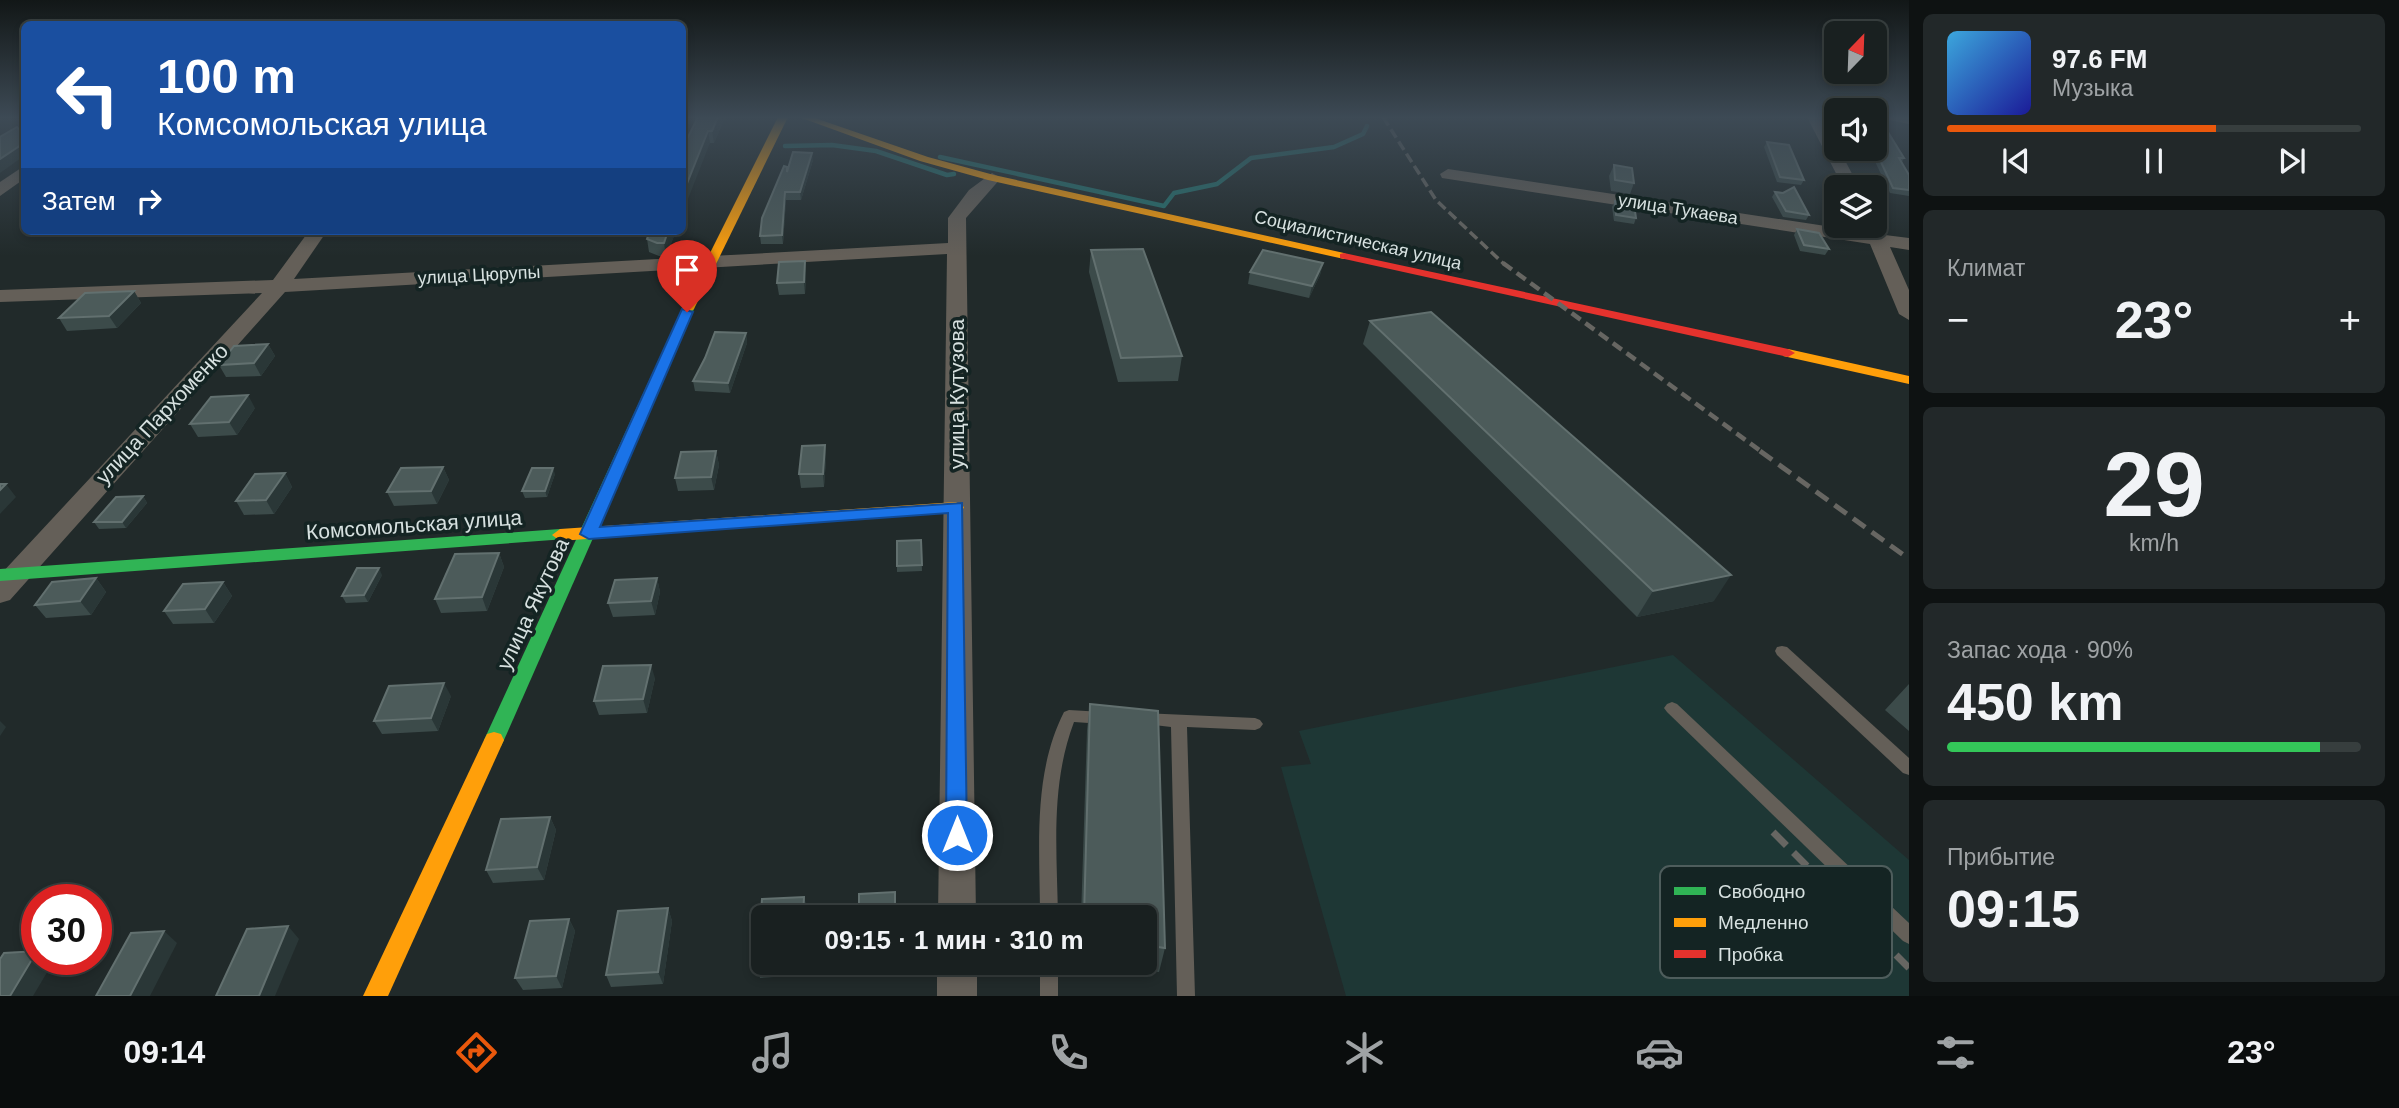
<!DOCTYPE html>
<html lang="ru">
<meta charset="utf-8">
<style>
:root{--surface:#192020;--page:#222829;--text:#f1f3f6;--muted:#9fa3a5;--line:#373e3e;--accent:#ea580c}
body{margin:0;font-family:Arial,sans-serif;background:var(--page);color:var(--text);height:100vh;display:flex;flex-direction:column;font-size:26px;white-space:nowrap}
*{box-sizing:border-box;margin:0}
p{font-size:23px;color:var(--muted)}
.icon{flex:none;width:38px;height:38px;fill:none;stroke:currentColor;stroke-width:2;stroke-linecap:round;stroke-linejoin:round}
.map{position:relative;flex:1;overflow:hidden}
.drawer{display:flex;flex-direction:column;gap:14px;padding:14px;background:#0e1212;width:490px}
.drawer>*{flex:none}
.guide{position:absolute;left:21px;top:21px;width:665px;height:214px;border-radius:10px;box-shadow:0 4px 10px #0003,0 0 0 2px var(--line);background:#1a4fa0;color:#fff;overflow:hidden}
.needle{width:46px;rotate:23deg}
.buttons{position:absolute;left:1824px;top:21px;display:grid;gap:14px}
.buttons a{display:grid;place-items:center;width:63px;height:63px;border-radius:10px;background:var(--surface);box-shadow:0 4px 10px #0003,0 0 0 2px var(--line);font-size:35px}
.speed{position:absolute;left:21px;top:884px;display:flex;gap:14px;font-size:35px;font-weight:700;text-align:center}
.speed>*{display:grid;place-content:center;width:91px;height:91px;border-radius:50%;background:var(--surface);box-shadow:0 4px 10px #0003,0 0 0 2px var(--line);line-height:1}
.speed .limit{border:10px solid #d22;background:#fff;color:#111}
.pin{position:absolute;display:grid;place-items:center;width:60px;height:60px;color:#fff;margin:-72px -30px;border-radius:50% 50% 50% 0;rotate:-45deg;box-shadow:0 0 7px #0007}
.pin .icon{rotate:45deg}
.me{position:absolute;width:77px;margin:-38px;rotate:0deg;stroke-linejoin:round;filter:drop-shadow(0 0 5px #0008)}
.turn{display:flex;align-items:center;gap:24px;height:147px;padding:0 21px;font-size:32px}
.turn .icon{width:91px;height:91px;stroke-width:2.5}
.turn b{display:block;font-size:49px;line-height:60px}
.then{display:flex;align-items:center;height:66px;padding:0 21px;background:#0003;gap:14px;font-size:26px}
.big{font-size:52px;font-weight:700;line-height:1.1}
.drawer .card{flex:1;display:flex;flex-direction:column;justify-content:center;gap:10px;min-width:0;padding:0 24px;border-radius:10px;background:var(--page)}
.drawer .dial{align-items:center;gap:0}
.dial b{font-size:91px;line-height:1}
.song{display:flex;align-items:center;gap:21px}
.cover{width:84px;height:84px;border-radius:10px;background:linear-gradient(135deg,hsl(200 70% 55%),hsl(240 70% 35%))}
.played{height:7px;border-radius:4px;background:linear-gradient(90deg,var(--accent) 65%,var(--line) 65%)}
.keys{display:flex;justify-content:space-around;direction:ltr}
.heat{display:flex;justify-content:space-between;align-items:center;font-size:38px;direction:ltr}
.charge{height:10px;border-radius:5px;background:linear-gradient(90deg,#34c759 90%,var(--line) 0)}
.trip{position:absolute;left:751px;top:905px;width:406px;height:70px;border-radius:10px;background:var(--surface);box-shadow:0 4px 10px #0003,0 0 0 2px var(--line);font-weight:700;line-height:70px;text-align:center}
.tab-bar{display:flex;height:112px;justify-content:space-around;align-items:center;background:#0a0d0d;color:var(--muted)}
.tab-bar .icon{width:49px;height:49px}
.tab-bar .active{color:var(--accent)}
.tab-bar b{font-size:32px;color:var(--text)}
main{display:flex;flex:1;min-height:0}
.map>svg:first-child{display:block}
.built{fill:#1e3735}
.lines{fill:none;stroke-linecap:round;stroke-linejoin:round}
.stream{stroke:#25736f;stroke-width:4.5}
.lane{fill:#645f58;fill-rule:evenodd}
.street{fill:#645f58;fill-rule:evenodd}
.fast{fill:#30b455;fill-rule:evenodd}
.slow{fill:#ff9f0a;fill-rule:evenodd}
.jam{fill:#e5322d;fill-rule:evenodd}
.rail-far3{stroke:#676662;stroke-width:3.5;stroke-dasharray:10 4.5;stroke-linecap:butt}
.rail-far2{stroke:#676662;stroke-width:4.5;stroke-dasharray:11 6;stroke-linecap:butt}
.rail-far1{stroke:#676662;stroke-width:5;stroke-dasharray:15 8;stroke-linecap:butt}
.rail{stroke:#676662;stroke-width:7;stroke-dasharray:19 10;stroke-linecap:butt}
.wall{fill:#3c4b4a}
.shaded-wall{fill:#2a3737}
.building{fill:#4c5b5a;stroke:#62706f;stroke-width:2}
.route{fill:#1a73e8;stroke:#114b97;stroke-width:2}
.labels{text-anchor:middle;stroke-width:7;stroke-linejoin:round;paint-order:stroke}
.far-street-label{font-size:18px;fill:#d7e1e0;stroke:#142423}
.street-label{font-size:21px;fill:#d7e1e0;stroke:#142423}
.key{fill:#142423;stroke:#4e5d5c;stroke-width:2}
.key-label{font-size:19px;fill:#d7e1e0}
</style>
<main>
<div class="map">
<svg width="1909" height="996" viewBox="0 0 1909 996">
<rect width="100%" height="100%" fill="#212a2a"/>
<!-- built -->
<polygon class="built" points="1673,655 1909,860 1909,996 1346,996 1281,767 1311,764 1299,731"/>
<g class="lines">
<!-- stream -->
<g class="stream">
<polyline points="785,146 832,145 876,151 947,175 954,174"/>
<polyline points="940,157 1164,206 1174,193 1217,184 1251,158 1334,147 1363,134 1367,126"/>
</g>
<!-- lane -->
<g class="lane">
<polygon points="1782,646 1787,647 1909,758 1909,775 1903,773 1777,655 1775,651 1777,647"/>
<polygon points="1672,702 1677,704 1909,923 1909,944 1903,941 1667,712 1664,708 1667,704"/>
<path d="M1069,710l34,2 5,2 3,4 -3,4 -5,2 -29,-2c-24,63 -17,130 -16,195h-18c0,-68 -8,-142 24,-205z"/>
<polygon points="1142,713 1255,718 1260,720 1263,724 1260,728 1255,730 1187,727 1195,996 1177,996 1171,727 1137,723 1134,719 1137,715"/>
<rect x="1040" y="962" width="18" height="34"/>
</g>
<!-- street -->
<g class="street">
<polygon points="1807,117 1821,117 1836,149 1839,149 1859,187 1843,187"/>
<polygon points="1886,117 1909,117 1909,124 1889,120"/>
<polygon points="24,166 24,179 0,196 0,182"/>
<polygon points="1448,169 1865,232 1864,226 1879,223 1885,235 1909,238 1909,250 1890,247 1909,290 1909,320 1899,314 1870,244 1442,178 1440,174"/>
<polygon points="992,173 1001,178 966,218 976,917 938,917 947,254 285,292 10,600 0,603 0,575 262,293 0,302 0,290 273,280 309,231 327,231 294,279 948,243 948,218 969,190"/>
<rect x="937" y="962" width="40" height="34"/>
</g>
<!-- fast -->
<g class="fast">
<polygon points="688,305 694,309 504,740 501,746 494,748 487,746 484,740 682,309"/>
<polygon points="560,529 568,535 566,539 0,581 0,569"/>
</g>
<!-- slow -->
<g class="slow">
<polygon points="778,117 788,117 694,309 688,313 684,312 682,309"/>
<polygon points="799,117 812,117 928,157 994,175 1344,253 1350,256 1344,259 988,180 920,161"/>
<polygon points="1788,349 1909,376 1909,384 1783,356 1783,350"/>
<polygon points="956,502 964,507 962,511 560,541 552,535 560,529"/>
<polygon points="494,732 501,734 504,740 388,996 363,996 484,740 487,734"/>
</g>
<!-- jam -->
<polygon class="jam" points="1344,253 1788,349 1795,353 1788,357 1340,258 1340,254"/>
<!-- rail-far3 -->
<polyline class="rail-far3" points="1383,117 1436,200 1505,265"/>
<!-- rail-far2 -->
<polyline class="rail-far2" points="1503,263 1762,452"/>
<!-- rail-far1 -->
<polyline class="rail-far1" points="1760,451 1909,559"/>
<!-- rail -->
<polyline class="rail" points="1773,832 1909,968"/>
</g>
<!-- wall -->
<g class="wall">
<polygon points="698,117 725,117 714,143 710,143"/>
<polygon points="1874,117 1887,125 1885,127 1904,158 1902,162 1909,175 1909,196 1890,193 1869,149 1874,149"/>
<polygon points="1767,142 1804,180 1801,185 1777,182 1764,147"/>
<polygon points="813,160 801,200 786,200 783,244 761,244 760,236 787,170"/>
<polygon points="1614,165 1634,183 1630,194 1611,191 1609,176"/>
<polygon points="1775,192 1783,193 1809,215 1806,220 1783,217 1772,197"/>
<polygon points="1615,201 1636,218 1634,224 1614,221 1612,207"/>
<polygon points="1797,229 1829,249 1825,255 1800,251 1794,235"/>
<polygon points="650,231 676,231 666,256 659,256 649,252 647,239"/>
<polygon points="1091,250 1182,356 1178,381 1118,382 1089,272"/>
<polygon points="805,261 806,273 805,294 779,295 777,283"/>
<polygon points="1323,263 1320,275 1309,298 1248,284 1250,272"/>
<polygon points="134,291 141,303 117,328 67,331 59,318"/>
<polygon points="1370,321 1714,601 1637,617 1363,344"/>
<polygon points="746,333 747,343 730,393 695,391 693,381"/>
<polygon points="268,344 275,356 261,376 226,377 219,365"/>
<polygon points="255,408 237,435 198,437 190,424"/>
<polygon points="825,445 826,459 824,487 801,488 799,474"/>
<polygon points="716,451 719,465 714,490 678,491 675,478"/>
<polygon points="443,467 449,480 437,504 394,506 387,492"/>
<polygon points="285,473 292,487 274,514 244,515 236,501"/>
<polygon points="555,474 547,497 525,498 522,491"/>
<polygon points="143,496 147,503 126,528 99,529 94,522"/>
<polygon points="921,540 922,571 897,572 897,566"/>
<polygon points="499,553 504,567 487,611 441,613 435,599"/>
<polygon points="382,575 368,602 346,603 342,596"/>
<polygon points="96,578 106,592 91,615 46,618 35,605"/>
<polygon points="657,578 660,592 655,615 613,617 608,603"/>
<polygon points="223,582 232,596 214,623 173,624 164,611"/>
<polygon points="655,678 647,713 599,715 594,701"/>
<polygon points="1909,684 1909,731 1885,710"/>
<polygon points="451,696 438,731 382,734 374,721"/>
<polygon points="1090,704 1165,948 1159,972 1082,962 1144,962 1144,917 1081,917 1087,730"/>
<polygon points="550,817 556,830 544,880 493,883 486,870"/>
<polygon points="804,897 807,909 806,917 763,917 763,962 804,962 804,975 760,978 757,966 762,899"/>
<polygon points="668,908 672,921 663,984 611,987 606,975"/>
<polygon points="569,919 575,931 562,988 523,990 515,978"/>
<polygon points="859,962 897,962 897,966 860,969"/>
</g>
<!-- shaded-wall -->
<g class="shaded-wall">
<polygon points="718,117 725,117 714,143 712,131"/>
<polygon points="708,131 710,143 682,214 682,196"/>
<polygon points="24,143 24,156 0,173 0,159"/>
<polygon points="812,153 813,160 801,200 800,192"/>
<polygon points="785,192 786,200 783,244 782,235"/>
<polygon points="668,231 676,231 666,256 664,243"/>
<polygon points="805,261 806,273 805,294 804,282"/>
<polygon points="1323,263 1320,275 1309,298 1312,286"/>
<polygon points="134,291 141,303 117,328 109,316"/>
<polygon points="746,333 747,343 730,393 728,383"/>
<polygon points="268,344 275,356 261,376 254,363"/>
<polygon points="248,395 255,408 237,435 229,422"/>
<polygon points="825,445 826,459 824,487 823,474"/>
<polygon points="716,451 719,465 714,490 711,477"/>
<polygon points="443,467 449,480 437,504 431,491"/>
<polygon points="553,468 555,474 547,497 545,491"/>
<polygon points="285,473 292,487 274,514 266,500"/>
<polygon points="6,484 16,497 0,514 0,490"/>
<polygon points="143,496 147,503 126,528 122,522"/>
<polygon points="499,553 504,567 487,611 482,597"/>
<polygon points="379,568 382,575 368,602 364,595"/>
<polygon points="1731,575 1714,601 1637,617 1653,591"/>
<polygon points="96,578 106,592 91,615 80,601"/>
<polygon points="657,578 660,592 655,615 651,601"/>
<polygon points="223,582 232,596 214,623 205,609"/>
<polygon points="651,665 655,678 647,713 643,699"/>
<polygon points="444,683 451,696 438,731 431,718"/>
<polygon points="0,721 6,727 0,736"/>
<polygon points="550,817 556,830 544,880 537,867"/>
<polygon points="804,897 807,909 806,917 803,917"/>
<polygon points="668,908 672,921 663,984 658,972"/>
<polygon points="569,919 575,931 562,988 556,976"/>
<polygon points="288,926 299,939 275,996 259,996"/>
<polygon points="164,931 177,943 150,996 130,996"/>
<polygon points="37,952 37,959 47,959 52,964 33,996 10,996"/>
<polygon points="801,962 804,962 804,975"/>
</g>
<!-- building -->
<g class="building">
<polygon points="698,117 718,117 712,131 708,131 682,196 682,149"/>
<polygon points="1874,117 1883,117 1887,125 1883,124 1904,158 1899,158 1909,175 1909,190 1893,188 1874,147"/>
<polygon points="17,127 21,132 24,131 24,143 0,159 0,137"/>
<polygon points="1767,142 1789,145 1804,180 1780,177"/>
<polygon points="793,152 812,153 800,192 785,192 782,235 760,236 762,218 784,166 787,167 787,172"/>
<polygon points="1614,165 1632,168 1634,183 1615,180"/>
<polygon points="1794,187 1809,215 1786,211 1775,192 1783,193"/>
<polygon points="1615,201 1634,204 1636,218 1616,215"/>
<polygon points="1797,229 1819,233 1829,249 1804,245"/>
<polygon points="650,231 668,231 664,243 657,243 647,239"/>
<polygon points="1143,249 1182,356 1121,358 1091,250"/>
<polygon points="1263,250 1323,263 1312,286 1250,272"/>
<polygon points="805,261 804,282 777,283 779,262"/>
<polygon points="134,291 109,316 59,318 85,293"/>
<polygon points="1431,312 1731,575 1653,591 1370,321"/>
<polygon points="715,332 746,333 728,383 693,381 705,358"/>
<polygon points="268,344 254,363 219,365 234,346"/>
<polygon points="248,395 229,422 190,424 211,397"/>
<polygon points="825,445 823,474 799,474 802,446"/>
<polygon points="716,451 711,477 675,478 681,452"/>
<polygon points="443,467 431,491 387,492 401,468"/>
<polygon points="532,468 553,468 545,491 522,491"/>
<polygon points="285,473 266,500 236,501 255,474"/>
<polygon points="0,484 6,484 0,490"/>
<polygon points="143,496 122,522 94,522 116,497"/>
<polygon points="921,540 922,565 897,566 897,541"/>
<polygon points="499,553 482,597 435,599 455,554"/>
<polygon points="357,568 379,568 364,595 342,596"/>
<polygon points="96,578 80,601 35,605 52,582"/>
<polygon points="657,578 651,601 608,603 615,580"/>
<polygon points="223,582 205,609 164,611 183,584"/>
<polygon points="651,665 643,699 594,701 603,666"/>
<polygon points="444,683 431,718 374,721 389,686"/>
<polygon points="1090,704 1158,711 1165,948 1144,945 1144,917 1084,917"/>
<polygon points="550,817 537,867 486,870 501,819"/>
<polygon points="895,892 895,917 859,917 859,894"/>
<polygon points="804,897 803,917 763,917 763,962 801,963 757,966 762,899"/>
<polygon points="668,908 658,972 606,975 618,911"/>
<polygon points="569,919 556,976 515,978 530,921"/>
<polygon points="288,926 259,996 216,996 247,929"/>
<polygon points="164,931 130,996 96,996 131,933"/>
<polygon points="37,951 10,996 0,996 0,959 4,953"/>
</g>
<!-- sky -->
<linearGradient id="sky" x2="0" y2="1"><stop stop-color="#121717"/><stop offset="0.46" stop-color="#3d4a55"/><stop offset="1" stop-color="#3d4a55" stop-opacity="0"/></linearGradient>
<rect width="1909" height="256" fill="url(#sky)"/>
<!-- route -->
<polygon class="route" points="682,309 693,312 600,527 962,503 967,835 964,842 957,845 949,842 946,835 948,513 589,539 580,534"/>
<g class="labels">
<!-- far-street labels -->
<g class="far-street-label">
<text transform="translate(1678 209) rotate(9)" y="6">улица Тукаева</text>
<text transform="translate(1358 240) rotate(13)" y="6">Социалистическая улица</text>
<text transform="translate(479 275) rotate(-3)" y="6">улица Цюрупы</text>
</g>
<!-- street labels -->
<g class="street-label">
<text transform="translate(957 394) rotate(-90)" y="7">улица Кутузова</text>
<text transform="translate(162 414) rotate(-47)" y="7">улица Пархоменко</text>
<text transform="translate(414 525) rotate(-4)" y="7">Комсомольская улица</text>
<text transform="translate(533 604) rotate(-65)" y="7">улица Якутова</text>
</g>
</g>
<!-- legend -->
<rect x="1660" y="866" width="232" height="112" rx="10" class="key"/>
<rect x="1674" y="887" width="32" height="8" fill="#30b455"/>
<rect x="1674" y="918" width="32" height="9" fill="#ff9f0a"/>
<rect x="1674" y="950" width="32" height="8" fill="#e5322d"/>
<g class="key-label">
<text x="1718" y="898">Свободно</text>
<text x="1718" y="929">Медленно</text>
<text x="1718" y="961">Пробка</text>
</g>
</svg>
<div class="buttons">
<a><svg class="needle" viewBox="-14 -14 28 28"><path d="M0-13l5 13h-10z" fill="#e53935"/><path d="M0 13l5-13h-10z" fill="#9fa3a5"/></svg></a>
<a><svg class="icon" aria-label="sound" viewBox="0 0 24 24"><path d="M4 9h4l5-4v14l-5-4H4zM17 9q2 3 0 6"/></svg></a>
<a><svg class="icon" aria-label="layers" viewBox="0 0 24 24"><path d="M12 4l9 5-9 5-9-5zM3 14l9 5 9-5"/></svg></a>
</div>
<div class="speed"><div class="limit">30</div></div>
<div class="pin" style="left:687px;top:312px;background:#d93025"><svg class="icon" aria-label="arrive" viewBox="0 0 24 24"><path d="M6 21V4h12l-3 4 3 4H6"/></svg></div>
<svg class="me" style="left:957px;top:835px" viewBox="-20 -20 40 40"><circle r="17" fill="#1a73e8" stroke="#fff" stroke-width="3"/><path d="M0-11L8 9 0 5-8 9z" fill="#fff"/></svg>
<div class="trip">09:15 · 1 мин · 310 m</div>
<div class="guide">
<div class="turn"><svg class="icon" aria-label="left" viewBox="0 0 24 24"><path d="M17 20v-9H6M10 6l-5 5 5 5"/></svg><div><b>100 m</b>Комсомольская улица</div></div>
<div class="then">Затем<svg class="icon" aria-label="right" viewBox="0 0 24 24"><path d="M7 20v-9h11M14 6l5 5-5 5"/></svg></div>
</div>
</div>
<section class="drawer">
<div class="card">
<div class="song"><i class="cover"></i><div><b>97.6 FM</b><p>Музыка</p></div></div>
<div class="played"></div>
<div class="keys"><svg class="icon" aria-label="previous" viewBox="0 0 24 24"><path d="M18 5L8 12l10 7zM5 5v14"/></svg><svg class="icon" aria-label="pause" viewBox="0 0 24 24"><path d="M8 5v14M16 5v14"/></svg><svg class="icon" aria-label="next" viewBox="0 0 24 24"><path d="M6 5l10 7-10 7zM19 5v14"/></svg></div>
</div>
<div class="card"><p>Климат</p>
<div class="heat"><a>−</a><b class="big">23°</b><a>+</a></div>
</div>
<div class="card dial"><b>29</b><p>km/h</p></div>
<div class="card"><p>Запас хода · 90%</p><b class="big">450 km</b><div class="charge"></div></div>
<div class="card"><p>Прибытие</p><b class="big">09:15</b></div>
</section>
</main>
<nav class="tab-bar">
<b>09:14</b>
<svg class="icon active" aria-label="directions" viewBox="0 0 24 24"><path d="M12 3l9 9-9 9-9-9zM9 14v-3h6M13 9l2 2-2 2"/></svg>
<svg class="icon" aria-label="music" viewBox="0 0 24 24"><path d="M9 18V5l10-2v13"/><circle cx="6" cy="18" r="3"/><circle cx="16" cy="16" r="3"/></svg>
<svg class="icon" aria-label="phone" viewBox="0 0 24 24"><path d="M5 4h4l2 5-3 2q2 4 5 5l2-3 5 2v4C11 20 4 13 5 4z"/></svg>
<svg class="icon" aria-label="climate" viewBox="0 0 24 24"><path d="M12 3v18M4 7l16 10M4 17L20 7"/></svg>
<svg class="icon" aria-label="car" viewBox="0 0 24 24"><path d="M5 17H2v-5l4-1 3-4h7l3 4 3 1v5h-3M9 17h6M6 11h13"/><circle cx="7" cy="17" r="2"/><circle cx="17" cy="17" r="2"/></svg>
<svg class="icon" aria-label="filters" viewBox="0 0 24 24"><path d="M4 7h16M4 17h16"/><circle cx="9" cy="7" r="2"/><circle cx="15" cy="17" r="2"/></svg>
<b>23°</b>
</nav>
